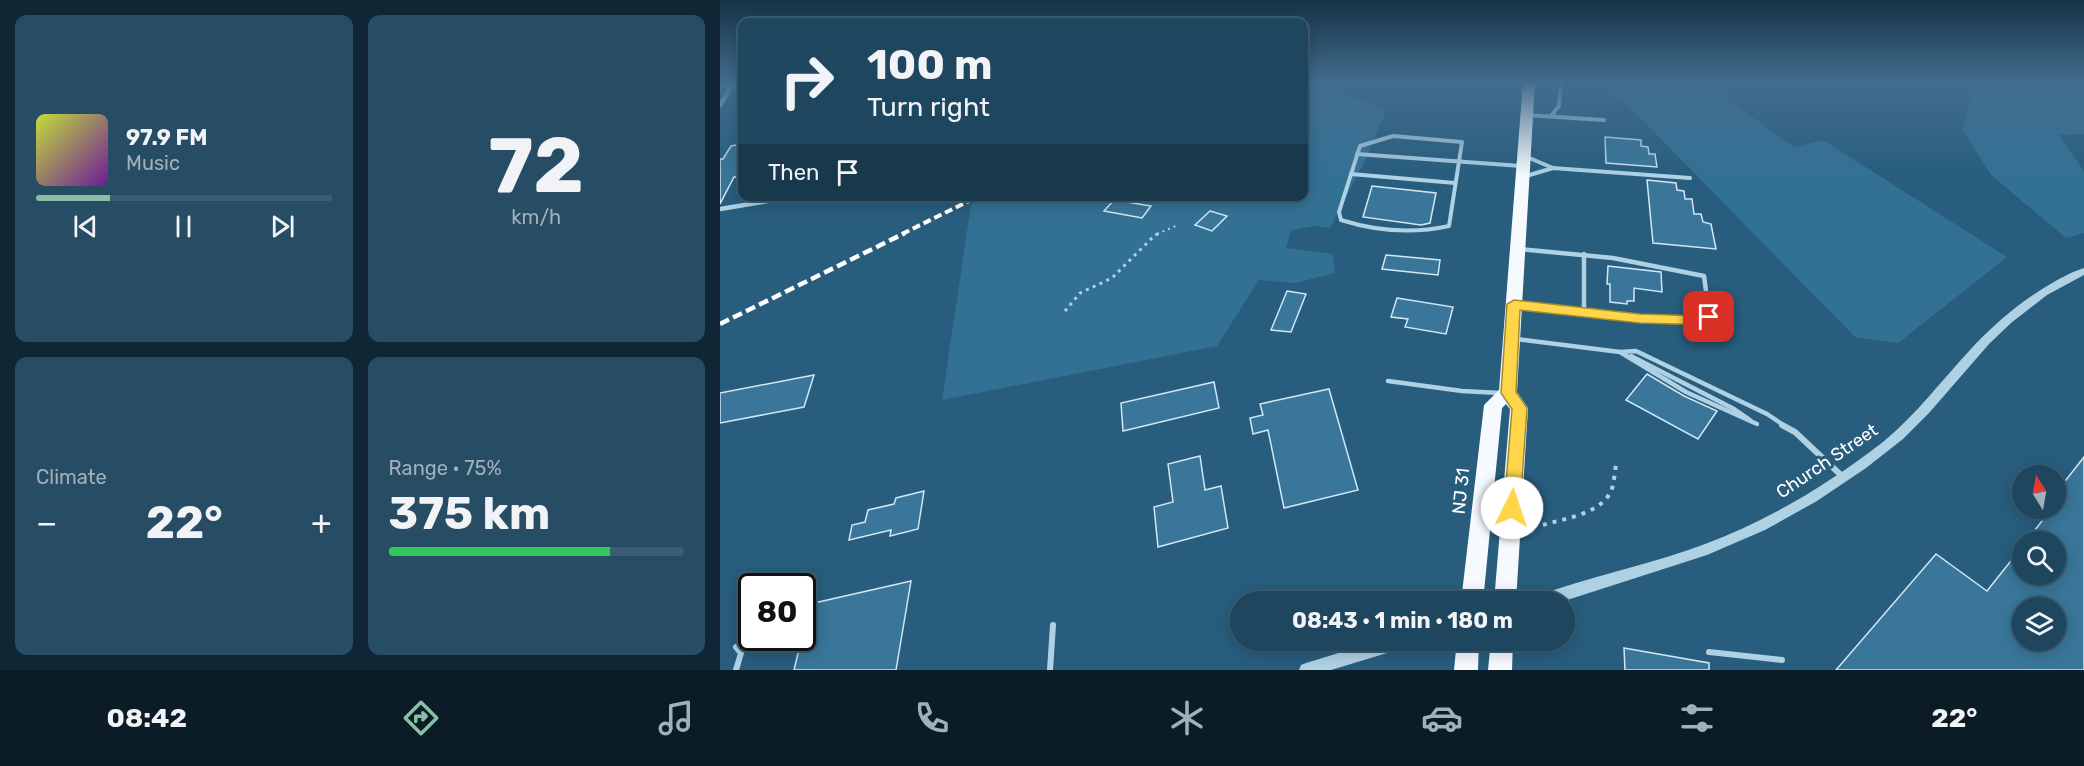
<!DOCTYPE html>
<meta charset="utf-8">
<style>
:root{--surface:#1e465e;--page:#264d64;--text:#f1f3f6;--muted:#a1b1bc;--line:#3c5e73;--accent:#8abfa5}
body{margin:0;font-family:Rubik,sans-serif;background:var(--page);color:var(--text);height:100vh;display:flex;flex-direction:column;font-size:22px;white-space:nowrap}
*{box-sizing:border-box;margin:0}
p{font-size:20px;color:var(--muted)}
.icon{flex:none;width:33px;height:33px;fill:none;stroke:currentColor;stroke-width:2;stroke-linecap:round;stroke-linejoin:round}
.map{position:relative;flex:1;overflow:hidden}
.side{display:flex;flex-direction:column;gap:15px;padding:15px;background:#102634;width:720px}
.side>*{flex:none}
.guide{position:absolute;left:18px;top:18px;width:570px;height:183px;border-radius:12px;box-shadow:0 3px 15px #0003,0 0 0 2px var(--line);background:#1e465e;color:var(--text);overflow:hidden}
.needle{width:39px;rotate:349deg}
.controls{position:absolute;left:1292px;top:465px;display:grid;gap:12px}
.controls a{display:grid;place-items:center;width:54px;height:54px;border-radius:50%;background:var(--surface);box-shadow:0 3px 15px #0003,0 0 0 2px var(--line);font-size:30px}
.speed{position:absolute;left:18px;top:573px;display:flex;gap:12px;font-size:30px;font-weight:700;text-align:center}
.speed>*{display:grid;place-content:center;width:78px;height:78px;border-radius:50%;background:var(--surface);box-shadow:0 3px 15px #0003,0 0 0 2px var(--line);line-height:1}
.speed .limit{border:3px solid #111;border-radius:9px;background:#fff;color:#111}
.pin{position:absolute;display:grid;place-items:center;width:51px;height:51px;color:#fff;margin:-26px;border-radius:12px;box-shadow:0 3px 9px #0006}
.me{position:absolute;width:66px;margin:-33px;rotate:4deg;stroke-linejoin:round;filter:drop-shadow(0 0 4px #0008)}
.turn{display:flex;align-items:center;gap:21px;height:126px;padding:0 30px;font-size:27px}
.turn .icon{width:78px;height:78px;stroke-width:2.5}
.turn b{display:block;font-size:42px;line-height:51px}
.then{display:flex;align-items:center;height:57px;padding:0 30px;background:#0003;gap:12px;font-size:22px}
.big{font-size:45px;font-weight:700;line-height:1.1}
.side .tile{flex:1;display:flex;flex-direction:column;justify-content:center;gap:9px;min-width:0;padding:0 21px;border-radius:12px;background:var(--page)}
.side .dial{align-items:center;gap:0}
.dial b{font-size:78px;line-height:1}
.song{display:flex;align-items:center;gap:18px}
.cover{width:72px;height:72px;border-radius:9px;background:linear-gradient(135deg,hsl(70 70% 55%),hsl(280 70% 35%))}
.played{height:6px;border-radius:3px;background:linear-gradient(90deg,var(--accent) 25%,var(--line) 25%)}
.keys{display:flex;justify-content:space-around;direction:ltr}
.heat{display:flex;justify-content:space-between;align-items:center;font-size:33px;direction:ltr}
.charge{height:9px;border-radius:4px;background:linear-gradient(90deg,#34c759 75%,var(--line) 0)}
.side .tiles{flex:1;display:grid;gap:15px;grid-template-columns:repeat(2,1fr)}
.trip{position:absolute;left:510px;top:591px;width:345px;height:60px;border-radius:30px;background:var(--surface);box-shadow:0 3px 15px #0003,0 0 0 2px var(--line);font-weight:700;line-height:60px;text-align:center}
.tab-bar{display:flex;height:96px;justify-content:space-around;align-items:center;background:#0c1c26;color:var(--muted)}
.tab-bar .icon{width:42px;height:42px}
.tab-bar .on{color:var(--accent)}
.tab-bar b{font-size:27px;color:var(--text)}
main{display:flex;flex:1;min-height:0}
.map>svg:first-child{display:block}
.green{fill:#337194}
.building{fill:#397699;stroke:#d0e7f4;stroke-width:1.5;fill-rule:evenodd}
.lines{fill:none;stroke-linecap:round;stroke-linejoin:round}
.path-far2{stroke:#aed1e4;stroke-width:2;stroke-dasharray:2 4;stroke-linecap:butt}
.path-far1{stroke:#aed1e4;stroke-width:3;stroke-dasharray:3 4.5;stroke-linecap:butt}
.path{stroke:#aed1e4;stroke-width:4;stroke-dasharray:4 6;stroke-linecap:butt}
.service-far2{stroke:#aed1e4;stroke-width:4}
.service-far1{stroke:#aed1e4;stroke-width:4.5}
.service{stroke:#aed1e4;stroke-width:6}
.minor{stroke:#aed1e4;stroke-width:4.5}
.tertiary{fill:#aed1e4;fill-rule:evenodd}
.trunk{fill:#f6fafe;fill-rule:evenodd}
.rail-far1{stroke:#fff;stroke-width:4;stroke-dasharray:8 4;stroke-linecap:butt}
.rail{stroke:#fff;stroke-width:4.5;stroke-dasharray:10 4.5;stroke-linecap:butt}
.route{fill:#ffd54a;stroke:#a68a30;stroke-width:1.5}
.labels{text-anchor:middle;stroke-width:6;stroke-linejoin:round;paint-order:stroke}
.street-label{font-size:18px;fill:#fff;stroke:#285d7d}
</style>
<main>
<section class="side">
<div class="tiles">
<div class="tile">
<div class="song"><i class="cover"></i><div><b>97.9 FM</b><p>Music</p></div></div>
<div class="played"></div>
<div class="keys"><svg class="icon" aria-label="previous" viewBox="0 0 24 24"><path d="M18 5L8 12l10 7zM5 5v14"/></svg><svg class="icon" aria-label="pause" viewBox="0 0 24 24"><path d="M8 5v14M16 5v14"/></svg><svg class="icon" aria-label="next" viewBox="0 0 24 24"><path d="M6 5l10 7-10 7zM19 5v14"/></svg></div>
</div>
<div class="tile dial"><b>72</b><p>km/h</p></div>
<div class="tile"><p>Climate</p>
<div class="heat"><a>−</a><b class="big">22°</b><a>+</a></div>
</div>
<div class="tile"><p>Range · 75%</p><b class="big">375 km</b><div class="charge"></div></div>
</div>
</section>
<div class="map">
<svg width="1364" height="670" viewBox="0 0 1364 670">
<rect width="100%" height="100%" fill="#285d7d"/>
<!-- green -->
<g class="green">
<polygon points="885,82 984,82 1074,147 1103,140 1287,257 1178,343 1135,337"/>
<polygon points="1256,82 1364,82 1364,134 1339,135 1364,171 1364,233 1346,238 1271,175 1242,129"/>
<polygon points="584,86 643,101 666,110 644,163 610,228 595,226 571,230 566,248 613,254 615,273 575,283 539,280 497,346 222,400 251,205 269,196 584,196"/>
</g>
<!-- building -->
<g class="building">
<polygon points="885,137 921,140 921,146 928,147 929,154 935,154 937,167 886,163"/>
<polygon points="22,144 22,169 18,177 14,177 0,204 0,159 3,159 11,146"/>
<polygon points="927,180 956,183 957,190 964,191 965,199 972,199 974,214 981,214 983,222 991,224 996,249 933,243"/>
<polygon points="652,186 716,193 710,223 701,225 643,217"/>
<polygon points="394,200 431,206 422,218 384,211"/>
<polygon points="490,211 507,216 492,231 475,225"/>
<polygon points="666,255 720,260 718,275 662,269"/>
<polygon points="888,266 941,272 942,292 914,288 914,301 907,301 907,304 890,302 890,284 887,284"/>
<polygon points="567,291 586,294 571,332 551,330"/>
<polygon points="677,298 733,307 726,334 685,327 688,319 671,317"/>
<polygon points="927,374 964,396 997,411 978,439 906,400"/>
<polygon points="94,375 84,407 0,423 0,393"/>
<polygon points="494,382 499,408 403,431 401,403"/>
<polygon points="609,389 638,490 564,508 548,430 533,434 530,418 543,415 540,404"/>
<polygon points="480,456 485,490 501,486 508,528 438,547 434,507 453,502 448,464"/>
<path d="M1364,457v213h-248l100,-116 51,37 35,-44v27h33v-32h-29l19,-25 -14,-9h24v-14zM1302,608h33v32h-33z"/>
<polygon points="204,491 198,529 170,536 171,530 129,540 132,525 145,522 148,510 174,504 176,498"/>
<polygon points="191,581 176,670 74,670 90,604"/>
<polygon points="904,648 989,663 989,670 905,670"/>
</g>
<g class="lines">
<!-- path-far2 -->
<polyline class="path-far2" points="437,234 458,225"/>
<!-- path-far1 -->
<polyline class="path-far1" points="345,311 360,293 392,278 435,235 441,233"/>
<!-- path -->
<path class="path" d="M823,525c20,-6 56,-11 67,-32 5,-9 4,-22 7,-32"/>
<!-- service-far2 -->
<g class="service-far2">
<polyline points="807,115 884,120"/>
<polyline points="831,116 839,106 841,82"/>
<path d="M673,136l69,6 -13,84c-36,8 -73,5 -108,-6l-2,-8 21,-66z"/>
<polyline points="637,154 801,166"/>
<polyline points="807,157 833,168"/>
<polyline points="631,174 735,183"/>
<polyline points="806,176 833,168 970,178"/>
</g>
<!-- service-far1 -->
<g class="service-far1">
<polyline points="864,254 864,312"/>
<polyline points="796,305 920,318 990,321 984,276 893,258 799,249"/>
<polyline points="796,339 900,352 916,351 1047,414 1065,426"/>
<polyline points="900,352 966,392 1037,424"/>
<polyline points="911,356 1014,409 1030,420"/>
<polyline points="668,381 742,391 780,393"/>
</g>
<!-- service -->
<g class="service">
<polyline points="1062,425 1075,432 1123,477"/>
<polyline points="16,647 21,653 16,670"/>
<polyline points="989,652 1062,660"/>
<polyline points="330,670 333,625"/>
</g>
<!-- minor -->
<g class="minor">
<polyline points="0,86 22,83"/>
<polyline points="0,105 14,82"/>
<polyline points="0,209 78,196"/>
</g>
<!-- tertiary -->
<g class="tertiary">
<path d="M1364,268v7l-37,20 -36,28 -22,21 -60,69 -26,26 -37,29 -49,33 -52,29 -58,25 -146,47h-28l2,-5 22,-8c49,-16 100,-27 148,-45 64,-24 124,-60 178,-102 33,-27 58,-61 87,-92 23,-25 49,-47 77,-64 12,-7 24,-14 37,-18z"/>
<polygon points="661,640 694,640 692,645 687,647 611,670 579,670 581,665 586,663"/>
</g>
<!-- trunk -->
<g class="trunk">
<polygon points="803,82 815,82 797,392 808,408 796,602 774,602 790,409 786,404 782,408 763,602 741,602 764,405 779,390"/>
<polygon points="737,640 759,640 758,670 734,670"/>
<polygon points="771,640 793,640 792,670 768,670"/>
</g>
<!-- rail-far1 -->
<polyline class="rail-far1" points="182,234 259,196"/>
<!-- rail -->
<polyline class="rail" points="0,324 185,233"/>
</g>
<!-- sky -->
<linearGradient id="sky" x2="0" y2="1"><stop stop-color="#163345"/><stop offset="0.47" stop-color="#426d8f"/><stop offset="1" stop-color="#426d8f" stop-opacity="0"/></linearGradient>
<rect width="1364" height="176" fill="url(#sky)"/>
<!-- route -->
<polygon class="route" points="794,300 920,314 983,316 989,312 994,313 997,321 990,325 920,323 800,310 796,392 807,408 800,508 798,513 792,515 786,513 784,508 792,409 781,393 787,304"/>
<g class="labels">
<!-- street labels -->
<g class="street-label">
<text transform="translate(1107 461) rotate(-34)" y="6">Church Street</text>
<text transform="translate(741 491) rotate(-84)" y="6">NJ 31</text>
</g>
</g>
</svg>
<div class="controls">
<a><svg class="needle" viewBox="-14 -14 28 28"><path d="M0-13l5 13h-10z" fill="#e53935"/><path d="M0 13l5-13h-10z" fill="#a1b1bc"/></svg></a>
<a><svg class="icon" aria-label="search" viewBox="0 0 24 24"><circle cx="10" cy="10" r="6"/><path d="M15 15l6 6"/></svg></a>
<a><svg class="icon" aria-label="layers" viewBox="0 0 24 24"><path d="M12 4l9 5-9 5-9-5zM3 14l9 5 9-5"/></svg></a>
</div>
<div class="speed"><div class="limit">80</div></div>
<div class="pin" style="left:989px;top:317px;background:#d93025"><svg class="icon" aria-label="arrive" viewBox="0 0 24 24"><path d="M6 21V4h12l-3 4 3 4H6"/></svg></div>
<svg class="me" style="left:792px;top:508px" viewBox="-20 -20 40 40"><circle r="19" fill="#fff"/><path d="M0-13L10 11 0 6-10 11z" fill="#ffd54a"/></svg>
<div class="trip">08:43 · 1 min · 180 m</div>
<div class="guide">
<div class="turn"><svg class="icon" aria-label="right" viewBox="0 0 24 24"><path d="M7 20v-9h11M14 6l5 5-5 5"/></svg><div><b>100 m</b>Turn right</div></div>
<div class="then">Then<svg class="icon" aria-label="arrive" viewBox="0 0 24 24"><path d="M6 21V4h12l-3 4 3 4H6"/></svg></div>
</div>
</div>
</main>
<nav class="tab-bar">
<b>08:42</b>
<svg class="icon on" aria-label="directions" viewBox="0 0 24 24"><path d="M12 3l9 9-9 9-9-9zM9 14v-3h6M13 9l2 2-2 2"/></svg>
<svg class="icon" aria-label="music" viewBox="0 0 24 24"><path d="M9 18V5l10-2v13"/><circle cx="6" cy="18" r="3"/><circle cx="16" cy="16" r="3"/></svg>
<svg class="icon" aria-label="phone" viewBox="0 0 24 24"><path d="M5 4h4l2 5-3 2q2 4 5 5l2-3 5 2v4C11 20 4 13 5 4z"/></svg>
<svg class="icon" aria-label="climate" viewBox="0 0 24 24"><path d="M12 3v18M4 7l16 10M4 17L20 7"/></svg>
<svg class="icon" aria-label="car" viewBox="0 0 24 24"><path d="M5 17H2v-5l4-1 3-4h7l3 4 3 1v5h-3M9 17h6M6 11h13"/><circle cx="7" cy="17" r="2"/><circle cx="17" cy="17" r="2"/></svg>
<svg class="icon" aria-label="filters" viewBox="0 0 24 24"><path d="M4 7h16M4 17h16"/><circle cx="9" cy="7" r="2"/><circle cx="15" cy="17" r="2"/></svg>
<b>22°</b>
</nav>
